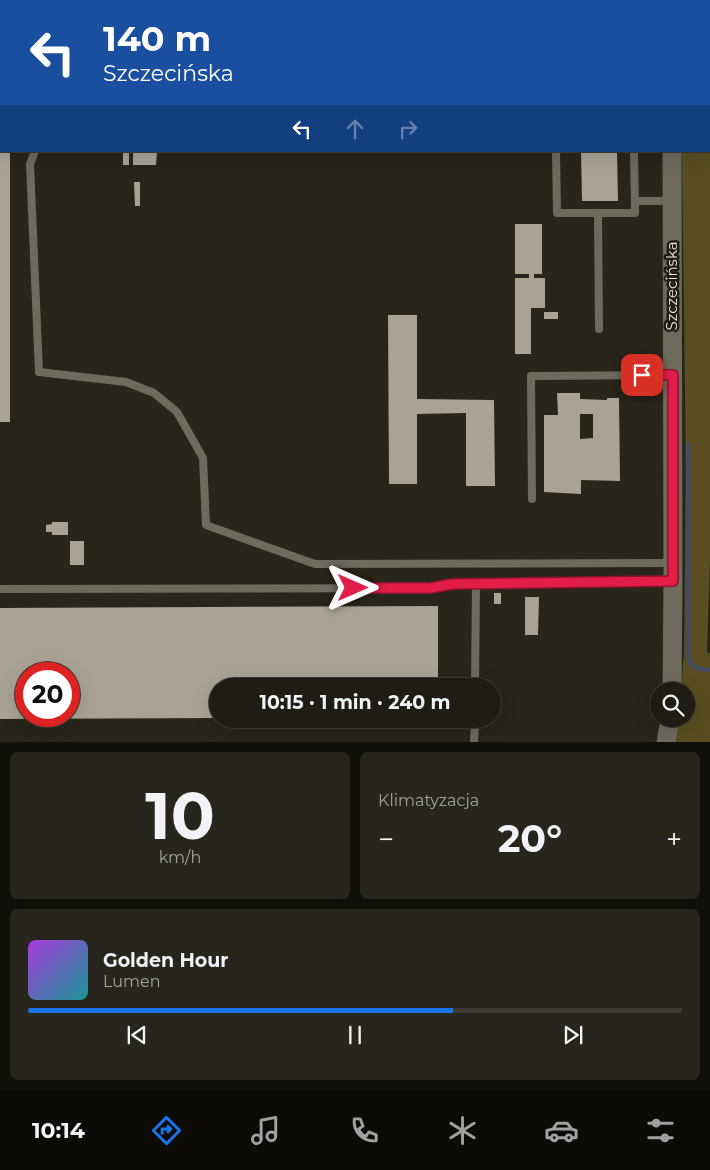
<!DOCTYPE html>
<html lang="pl">
<meta charset="utf-8">
<style>
:root{--surface:#1f1c13;--page:#27251c;--text:#f1f3f6;--muted:#a1a1a0;--line:#3c3a33;--accent:#1a73e8}
body{margin:0;font-family:Montserrat,sans-serif;background:var(--page);color:var(--text);height:100vh;display:flex;flex-direction:column;font-size:19px;white-space:nowrap}
*{box-sizing:border-box;margin:0}
p{font-size:16px;color:var(--muted)}
.icon{flex:none;width:28px;height:28px;fill:none;stroke:currentColor;stroke-width:2;stroke-linecap:round;stroke-linejoin:round}
.map{position:relative;height:742px;overflow:hidden}
.drawer{display:flex;flex-direction:column;gap:10px;padding:10px;background:#110f0a;flex:1}
.drawer>*{flex:none}
.guide{position:absolute;left:0px;top:0px;width:710px;height:152px;box-shadow:0 5px 20px #0002,0 0 0 1px var(--line);background:#1a4fa0;color:#fff;overflow:hidden}
.buttons{position:absolute;left:650px;top:682px;display:grid;gap:10px}
.buttons a{display:grid;place-items:center;width:45px;height:45px;border-radius:50%;background:var(--surface);box-shadow:0 5px 20px #0002,0 0 0 1px var(--line);font-size:25px}
.speed{position:absolute;left:15px;top:662px;display:flex;gap:10px;font-size:25px;font-weight:700;text-align:center}
.speed>*{display:grid;place-content:center;width:65px;height:65px;border-radius:50%;background:var(--surface);box-shadow:0 5px 20px #0002,0 0 0 1px var(--line);line-height:1}
.speed .limit{border:8px solid #d22;background:#fff;color:#111}
.pin{position:absolute;display:grid;place-items:center;width:42px;height:42px;color:#fff;margin:-21px;border-radius:10px;box-shadow:0 2px 8px #0006}
.me{position:absolute;width:55px;margin:-28px;rotate:90deg;stroke-linejoin:round;filter:drop-shadow(0 0 4px #0008)}
.turn{display:flex;align-items:center;gap:18px;height:105px;padding:0 20px;font-size:22px}
.turn .icon{width:65px;height:65px;stroke-width:2.5}
.turn b{display:block;font-size:35px;line-height:42px}
.lanes{display:flex;align-items:center;height:48px;padding:0 20px;background:#0003;justify-content:center;gap:25px;direction:ltr}
.lanes .off{opacity:.35}
.big{font-size:38px;font-weight:700;line-height:1.1}
.drawer .widget{flex:1;display:flex;flex-direction:column;justify-content:center;gap:8px;min-width:0;padding:0 18px;border-radius:8px;background:var(--page)}
.drawer .dial{align-items:center;gap:0}
.dial b{font-size:65px;line-height:1}
.song{display:flex;align-items:center;gap:15px}
.cover{width:60px;height:60px;border-radius:8px;background:linear-gradient(135deg,hsl(280 70% 55%),hsl(180 70% 35%))}
.played{height:5px;border-radius:2px;background:linear-gradient(90deg,var(--accent) 65%,var(--line) 65%)}
.keys{display:flex;justify-content:space-around;direction:ltr}
.heat{display:flex;justify-content:space-between;align-items:center;font-size:28px;direction:ltr}
.drawer .tiles{flex:1;display:grid;gap:10px;grid-template-columns:1fr 1fr}
.widget:last-child{grid-column:span 2}
.trip{position:absolute;left:209px;top:678px;width:292px;height:50px;border-radius:25px;background:var(--surface);box-shadow:0 5px 20px #0002,0 0 0 1px var(--line);font-weight:700;line-height:50px;text-align:center}
.tabs{display:flex;height:80px;justify-content:space-around;align-items:center;background:#0c0b08;color:var(--muted)}
.tabs .icon{width:35px;height:35px}
.tabs .on{color:var(--accent)}
.tabs b{font-size:22px;color:var(--text)}
.map>svg:first-child{display:block}
.green{fill:#5a4d22}
.lines{fill:none;stroke-linecap:round;stroke-linejoin:round}
.stream{stroke:#464d62;stroke-width:4.5}
.building{fill:#a8a393;fill-rule:evenodd}
.path{stroke:#878479;stroke-width:2.5;stroke-dasharray:5 2.5;stroke-linecap:butt}
.service{stroke:#6e6a5c;stroke-width:8}
.tertiary{stroke:#6e6a5c;stroke-width:19}
.route-casing{stroke:#92132f;stroke-width:12}
.route{stroke:#e11d48;stroke-width:9}
.labels{text-anchor:middle;stroke-width:5;stroke-linejoin:round;paint-order:stroke}
.street-label{font-size:15px;fill:#e8e6dd;stroke:#201c10}
</style>
<div class="map">
<svg width="710" height="743" viewBox="0 0 710 743">
<rect width="100%" height="100%" fill="#292519"/>
<!-- green -->
<polygon class="green" points="675,0 710,0 710,557 707,653 710,653 710,743 676,742 679,719 686,719 686,691 681,691 684,652 686,471 682,151 709,151 709,1"/>
<g class="lines">
<!-- stream -->
<path class="stream" d="M688,444v211c1,14 10,14 22,15"/>
</g>
<!-- building -->
<g class="building">
<rect x="0" y="151" width="10" height="271"/>
<rect x="123" y="151" width="6" height="14"/>
<polygon points="133,151 157,151 156,165 133,165"/>
<polygon points="581,151 617,151 618,201 582,201"/>
<polygon points="134,182 140,182 140,206 135,206"/>
<polygon points="515,224 542,224 542,274 534,274 534,278 545,278 545,308 531,308 531,354 515,354 515,278 529,278 529,274 515,274"/>
<rect x="544" y="312" width="14" height="7"/>
<polygon points="388,315 417,315 417,399 494,400 495,486 466,486 466,413 417,414 417,484 389,484"/>
<path d="M557,393h23v6l27,1v-2h12l1,83 -39,-1v14l-37,-2v-77h14zM580,414h13v24l-13,1z"/>
<polygon points="52,522 68,522 68,535 52,535 52,532 46,532 46,525 52,524"/>
<rect x="70" y="541" width="14" height="24"/>
<rect x="494" y="593" width="7" height="11"/>
<polygon points="525,597 539,597 538,635 525,635"/>
<path d="M438,606v80h-220v32l-218,1v-111zM26,674h43v42h-43z"/>
</g>
<g class="lines">
<!-- path -->
<polyline class="path" points="636,0 638,1"/>
<!-- service -->
<g class="service">
<polyline points="70,1 70,0"/>
<polyline points="35,151 30,164 39,372 126,382 154,393 177,412 203,458 206,525 315,564 673,563"/>
<polyline points="556,151 557,213 635,213 634,151"/>
<polyline points="635,201 672,201"/>
<polyline points="598,213 599,329"/>
<polyline points="532,499 531,376 673,375"/>
<polyline points="0,589 431,588 452,584 673,581"/>
<polyline points="475,686 476,584"/>
<polyline points="474,743 475,719"/>
</g>
<!-- tertiary -->
<g class="tertiary">
<polyline points="661,0 662,1"/>
<polyline points="672,691 673,581 672,151"/>
<polyline points="666,743 670,719"/>
</g>
</g>
<g class="lines">
<defs>
<polyline id="route" points="353,588 431,588 452,584 673,581 673,375 642,375"/>
</defs>
<!-- route casing -->
<use href="#route" class="route-casing"/>
<!-- route -->
<use href="#route" class="route"/>
</g>
<g class="labels">
<!-- street labels -->
<g class="street-label">
<text transform="translate(672 286) rotate(-90)" y="5">Szczecińska</text>
</g>
</g>
</svg>
<div class="buttons">
<a><svg class="icon" aria-label="search" viewBox="0 0 24 24"><circle cx="10" cy="10" r="6"/><path d="M15 15l6 6"/></svg></a>
</div>
<div class="speed"><div class="limit">20</div></div>
<div class="pin" style="left:642px;top:375px;background:#d93025"><svg class="icon" aria-label="arrive" viewBox="0 0 24 24"><path d="M6 21V4h12l-3 4 3 4H6"/></svg></div>
<svg class="me" style="left:353px;top:588px" viewBox="-20 -20 40 40"><path d="M0-17L14 15 0 8-14 15z" fill="#e11d48" stroke="#fff" stroke-width="4"/></svg>
<div class="trip">10:15 · 1 min · 240 m</div>
<div class="guide">
<div class="turn"><svg class="icon" aria-label="left" viewBox="0 0 24 24"><path d="M17 20v-9H6M10 6l-5 5 5 5"/></svg><div><b>140 m</b>Szczecińska</div></div>
<div class="lanes"><svg class="icon" aria-label="left" viewBox="0 0 24 24"><path d="M17 20v-9H6M10 6l-5 5 5 5"/></svg><svg class="icon off" aria-label="ahead" viewBox="0 0 24 24"><path d="M12 20V5M6 11l6-6 6 6"/></svg><svg class="icon off" aria-label="right" viewBox="0 0 24 24"><path d="M7 20v-9h11M14 6l5 5-5 5"/></svg></div>
</div>
</div>
<section class="drawer">
<div class="tiles">
<div class="widget dial"><b>10</b><p>km/h</p></div>
<div class="widget"><p>Klimatyzacja</p>
<div class="heat"><a>−</a><b class="big">20°</b><a>+</a></div>
</div>
<div class="widget">
<div class="song"><i class="cover"></i><div><b>Golden Hour</b><p>Lumen</p></div></div>
<div class="played"></div>
<div class="keys"><svg class="icon" aria-label="previous" viewBox="0 0 24 24"><path d="M18 5L8 12l10 7zM5 5v14"/></svg><svg class="icon" aria-label="pause" viewBox="0 0 24 24"><path d="M8 5v14M16 5v14"/></svg><svg class="icon" aria-label="next" viewBox="0 0 24 24"><path d="M6 5l10 7-10 7zM19 5v14"/></svg></div>
</div>
</div>
</section>
<nav class="tabs">
<b>10:14</b>
<svg class="icon on" aria-label="directions" viewBox="0 0 24 24"><path d="M12 3l9 9-9 9-9-9zM9 14v-3h6M13 9l2 2-2 2"/></svg>
<svg class="icon" aria-label="music" viewBox="0 0 24 24"><path d="M9 18V5l10-2v13"/><circle cx="6" cy="18" r="3"/><circle cx="16" cy="16" r="3"/></svg>
<svg class="icon" aria-label="phone" viewBox="0 0 24 24"><path d="M5 4h4l2 5-3 2q2 4 5 5l2-3 5 2v4C11 20 4 13 5 4z"/></svg>
<svg class="icon" aria-label="climate" viewBox="0 0 24 24"><path d="M12 3v18M4 7l16 10M4 17L20 7"/></svg>
<svg class="icon" aria-label="car" viewBox="0 0 24 24"><path d="M5 17H2v-5l4-1 3-4h7l3 4 3 1v5h-3M9 17h6M6 11h13"/><circle cx="7" cy="17" r="2"/><circle cx="17" cy="17" r="2"/></svg>
<svg class="icon" aria-label="filters" viewBox="0 0 24 24"><path d="M4 7h16M4 17h16"/><circle cx="9" cy="7" r="2"/><circle cx="15" cy="17" r="2"/></svg>
</nav>
